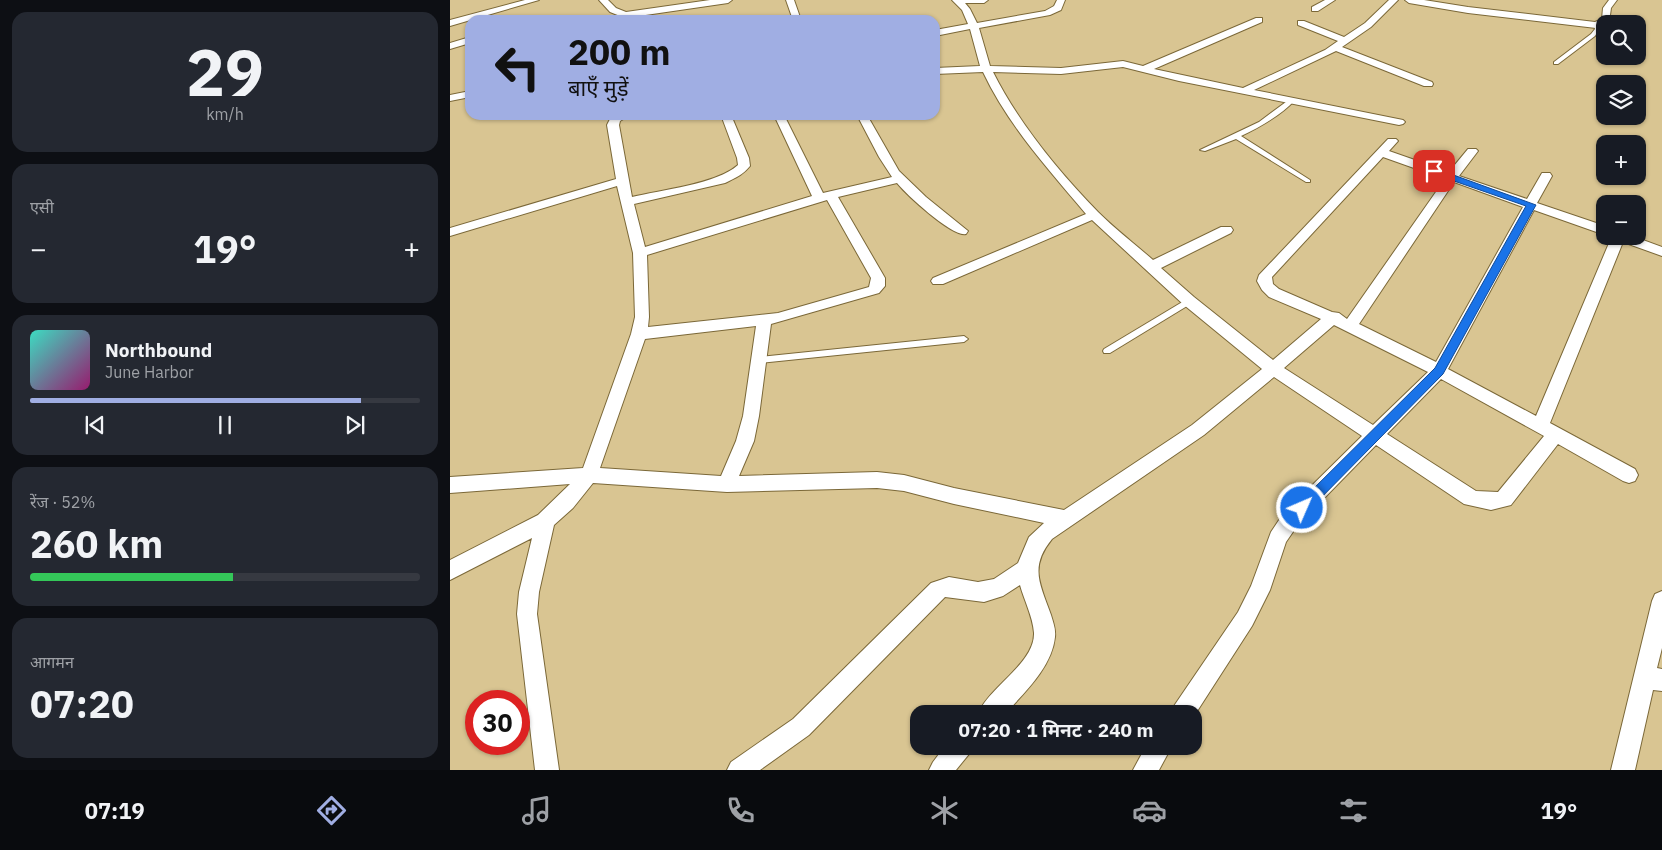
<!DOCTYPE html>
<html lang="hi">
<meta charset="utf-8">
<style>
:root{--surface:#171b24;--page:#242831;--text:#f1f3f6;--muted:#9ea1a6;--line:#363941;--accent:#a0aee3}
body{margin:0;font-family:"IBM Plex Sans","Noto Sans Devanagari",sans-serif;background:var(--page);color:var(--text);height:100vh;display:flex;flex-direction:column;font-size:19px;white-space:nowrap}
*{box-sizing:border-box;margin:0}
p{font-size:16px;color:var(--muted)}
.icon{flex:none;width:28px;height:28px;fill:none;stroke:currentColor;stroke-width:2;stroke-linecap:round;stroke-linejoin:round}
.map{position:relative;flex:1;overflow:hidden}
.drawer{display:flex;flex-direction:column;gap:12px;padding:12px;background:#0d0f14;width:450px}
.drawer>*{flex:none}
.hud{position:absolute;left:15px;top:15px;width:475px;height:105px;border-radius:15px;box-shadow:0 1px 4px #0004;background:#a0aee3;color:#111;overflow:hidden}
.fabs{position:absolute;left:1146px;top:15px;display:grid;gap:10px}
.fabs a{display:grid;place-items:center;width:50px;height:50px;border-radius:10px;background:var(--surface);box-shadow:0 1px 4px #0004;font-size:25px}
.speed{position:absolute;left:15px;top:690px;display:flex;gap:10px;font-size:25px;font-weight:700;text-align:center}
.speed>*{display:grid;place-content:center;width:65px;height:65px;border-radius:50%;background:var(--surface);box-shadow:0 1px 4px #0004;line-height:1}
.speed .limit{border:8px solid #d22;background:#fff;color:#111}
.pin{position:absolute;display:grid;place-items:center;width:42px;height:42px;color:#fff;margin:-21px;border-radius:10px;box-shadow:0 2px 8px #0006}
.me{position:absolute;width:55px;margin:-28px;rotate:45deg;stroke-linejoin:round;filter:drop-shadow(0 0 4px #0008)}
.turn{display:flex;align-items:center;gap:18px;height:105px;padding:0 20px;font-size:22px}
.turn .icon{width:65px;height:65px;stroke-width:2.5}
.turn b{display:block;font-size:35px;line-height:42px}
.big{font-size:38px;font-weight:700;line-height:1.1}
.drawer .card{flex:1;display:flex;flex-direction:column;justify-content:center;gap:8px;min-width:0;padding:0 18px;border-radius:15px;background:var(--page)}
.drawer .dial{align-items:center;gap:0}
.dial b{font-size:65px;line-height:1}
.song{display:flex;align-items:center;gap:15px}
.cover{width:60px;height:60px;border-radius:8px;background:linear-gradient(135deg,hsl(170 70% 55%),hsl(320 70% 35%))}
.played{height:5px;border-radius:2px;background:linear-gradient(90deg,var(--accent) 85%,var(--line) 85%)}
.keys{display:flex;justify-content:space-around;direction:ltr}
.heat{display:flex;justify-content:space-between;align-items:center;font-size:28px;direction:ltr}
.charge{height:8px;border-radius:4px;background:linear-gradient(90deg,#34c759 52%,var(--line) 0)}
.trip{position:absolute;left:460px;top:705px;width:292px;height:50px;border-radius:15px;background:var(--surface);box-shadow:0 1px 4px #0004;font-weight:700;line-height:50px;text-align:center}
.menu{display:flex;height:80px;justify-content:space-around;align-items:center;background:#090b0e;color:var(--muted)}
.menu .icon{width:35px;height:35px}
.menu .current{color:var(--accent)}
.menu b{font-size:22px;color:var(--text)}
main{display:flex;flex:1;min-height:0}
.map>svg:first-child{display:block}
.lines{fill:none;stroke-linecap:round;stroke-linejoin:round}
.lane-casing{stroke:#7b6838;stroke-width:2}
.street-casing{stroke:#7b6838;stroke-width:2}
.lane{fill:#fff;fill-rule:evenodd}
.street{fill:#fff;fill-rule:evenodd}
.route{fill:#1a73e8;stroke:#114b97}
</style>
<main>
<section class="drawer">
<div class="card dial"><b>29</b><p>km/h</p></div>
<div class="card"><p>एसी</p>
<div class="heat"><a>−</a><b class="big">19°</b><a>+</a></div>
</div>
<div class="card">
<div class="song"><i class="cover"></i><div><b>Northbound</b><p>June Harbor</p></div></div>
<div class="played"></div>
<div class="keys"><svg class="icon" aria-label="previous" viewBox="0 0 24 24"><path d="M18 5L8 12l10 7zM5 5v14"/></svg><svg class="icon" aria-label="pause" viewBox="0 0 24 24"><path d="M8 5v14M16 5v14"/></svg><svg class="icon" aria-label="next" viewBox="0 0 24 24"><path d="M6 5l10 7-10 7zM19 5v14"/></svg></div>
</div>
<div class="card"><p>रेंज · 52%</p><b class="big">260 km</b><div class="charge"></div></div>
<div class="card"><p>आगमन</p><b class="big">07:20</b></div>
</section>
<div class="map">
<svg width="1212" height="770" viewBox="0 0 1212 770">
<rect width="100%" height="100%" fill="#d9c592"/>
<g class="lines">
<defs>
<g id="lane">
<polygon points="1146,24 1148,25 1149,29 1145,36 1108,64 1104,64 1104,62 1141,34 1145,29 1144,25"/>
<path d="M840,99l5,1c-15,16 -35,27 -54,36l69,44v2h-4l-70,-43 -31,12 -5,-1 59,-28z"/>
<polygon points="739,298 742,299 743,301 742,303 660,353 654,353 653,351 654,349"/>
<polygon points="514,336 518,339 514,342 309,363 305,360 309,357"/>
</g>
<g id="street">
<polygon points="75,0 89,0 0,26 0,20"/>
<polygon points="149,0 158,0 166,8 176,12 260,0 282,0 278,3 175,18 160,12"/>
<polygon points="336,0 344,0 351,20 343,20"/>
<path d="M502,0h36l-4,3h-19l5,6 7,14 68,-12 9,-5 3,-6h8l-4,10 -11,5 -71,13 11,38 71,2 62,-7 20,5 113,-48h6v4l-108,47 89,19 82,-38 13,-9 -40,-16v-4h6l40,16 21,-14 24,-23h9l-27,27 -29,20 90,35 1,2 -1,2h-8l-88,-35 -82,39 149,30 2,2 -2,2 -4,1 -220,-44 -56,-14 -62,7 -68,-2c25,50 66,100 105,140 17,17 37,32 55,48l68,-33h10l2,3 -2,3 -70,35 33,29 79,63 48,-41 -52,-22 -7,-7 -5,-9 2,-6 129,-136h8l2,2 -9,10 60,21 19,-23h8l2,2 -19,25 68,23 15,-26h8l2,3 -15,27 68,23v9l-71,-25 -86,159 88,47 76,-180h20l30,11v9l-39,-14 -73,181 85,46 3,6 -3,6 -6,2 -6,-2 -65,-37 -47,61 -20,5 -27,-6 -88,-59 -79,81 -11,16 -16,48 -18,36 -58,90v-2h-23l3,-8 64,-94 13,-26 20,-54 12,-18 79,-78 -88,-59 -70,58 -152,104c-23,28 -12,45 -1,76 2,7 5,14 4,22 -3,30 -31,56 -50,77h-27c10,-26 57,-51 56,-81 -1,-16 -10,-33 -14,-48l-17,11 -19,6 -39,-5 -136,138 -49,35h-33l4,-8 62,-43 138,-136 18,-6 29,5 16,-3 24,-16 11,-26 15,-14 -90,-19 -50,-13 -27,-3 -150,4 -134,-9 -20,25 -19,17 -15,67 -2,22 22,156h-24l-18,-156 2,-22 13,-54 -82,42v-20l88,-45 32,-31 -120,9v-16l133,-9 48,-134 4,-17 -2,-64 -16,-67 -167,50v-8l166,-49 -9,-54 4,-8 19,-2 -10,6 -1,4 13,72c29,-7 85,-13 106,-32l-1,-7 -16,-43h10l18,43 1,8c-7,9 -15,12 -25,17l-91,21 11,43 167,-51 -38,-81h10l39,78 69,-16 -13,-20 -22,-42h10l32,56 27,26 42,34 -2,3c-14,3 -59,-39 -69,-51l-59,14 47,81v8l-6,7 -108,31 -12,92 -5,25 -15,35 138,-4 27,3 50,13 110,22 128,-85 70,-56 -78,-64 -92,-85 -149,64h-10l-2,-3 2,-3 153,-64c-38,-45 -78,-89 -103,-142l-48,2v-6l45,-2 -10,-37 -35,7v-6l33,-6 -6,-14zM933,157l62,22 -98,140 -8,-6 -7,-1 -53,-23 -6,-5 -1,-7zM1004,182l69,25 -87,155 -77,-38zM377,200l44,78 -2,9 -91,26 -130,14 1,-10 -2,-62zM884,325l94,47 -55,53 -89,-57zM306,326l-13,90 -7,25 -15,35 -121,-8 45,-129zM991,379l103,57 -46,56 -22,-1 -89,-57z"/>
<polygon points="875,0 885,0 868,11 862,11 862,7"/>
<polygon points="955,0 974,0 1018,7 1145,22 1152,19 1153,8 1159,0 1167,0 1161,8 1159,22 1146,28 1018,13 959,3"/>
<polygon points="20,37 20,43 0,49 0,43"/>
<polygon points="20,91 20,97 0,101 0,95"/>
<polygon points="1212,591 1212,648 1207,668 1212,669 1212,691 1203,690 1185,770 1161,770 1202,601 1205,594"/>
<polygon points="495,746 523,746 519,754 506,770 479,770 483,762"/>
<polygon points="696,746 722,746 709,770 683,770"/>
</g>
</defs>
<!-- lane casing -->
<use href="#lane" class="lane-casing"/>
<!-- street casing -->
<use href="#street" class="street-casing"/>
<!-- lane -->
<use href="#lane" class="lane"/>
<!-- street -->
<use href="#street" class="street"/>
</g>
<!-- route -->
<polygon class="route" points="981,169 987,169 1086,205 993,374 857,512 852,514 848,512 846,508 848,504 985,368 1076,206 981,173"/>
</svg>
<div class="fabs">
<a><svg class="icon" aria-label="search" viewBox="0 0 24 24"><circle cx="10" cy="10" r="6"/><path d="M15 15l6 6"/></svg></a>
<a><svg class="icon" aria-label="layers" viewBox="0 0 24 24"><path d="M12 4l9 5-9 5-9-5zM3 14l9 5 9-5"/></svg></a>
<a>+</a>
<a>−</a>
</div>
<div class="speed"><div class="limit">30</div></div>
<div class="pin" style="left:984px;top:171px;background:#d93025"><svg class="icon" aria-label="arrive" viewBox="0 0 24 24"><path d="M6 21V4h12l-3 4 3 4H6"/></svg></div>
<svg class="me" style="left:852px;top:508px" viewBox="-20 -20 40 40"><circle r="17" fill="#1a73e8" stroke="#fff" stroke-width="3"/><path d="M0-11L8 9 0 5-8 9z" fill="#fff"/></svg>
<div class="trip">07:20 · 1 मिनट · 240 m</div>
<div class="hud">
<div class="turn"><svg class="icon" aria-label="left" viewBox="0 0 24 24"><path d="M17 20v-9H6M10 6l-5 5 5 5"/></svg><div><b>200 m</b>बाएँ मुड़ें</div></div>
</div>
</div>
</main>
<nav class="menu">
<b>07:19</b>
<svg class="icon current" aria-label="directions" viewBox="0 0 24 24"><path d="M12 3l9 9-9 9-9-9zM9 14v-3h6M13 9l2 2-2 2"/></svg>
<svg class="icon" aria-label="music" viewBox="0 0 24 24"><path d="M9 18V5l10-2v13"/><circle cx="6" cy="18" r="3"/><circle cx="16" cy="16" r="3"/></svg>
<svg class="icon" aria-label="phone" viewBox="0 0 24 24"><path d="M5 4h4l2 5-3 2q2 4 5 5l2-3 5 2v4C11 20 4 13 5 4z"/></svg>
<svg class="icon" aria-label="climate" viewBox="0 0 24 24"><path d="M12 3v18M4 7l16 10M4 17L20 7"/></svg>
<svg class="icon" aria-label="car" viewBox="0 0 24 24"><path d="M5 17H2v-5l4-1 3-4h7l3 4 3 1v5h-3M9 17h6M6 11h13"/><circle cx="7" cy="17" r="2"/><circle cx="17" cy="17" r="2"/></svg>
<svg class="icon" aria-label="filters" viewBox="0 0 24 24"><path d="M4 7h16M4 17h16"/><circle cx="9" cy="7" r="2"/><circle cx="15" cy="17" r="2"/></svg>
<b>19°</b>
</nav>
